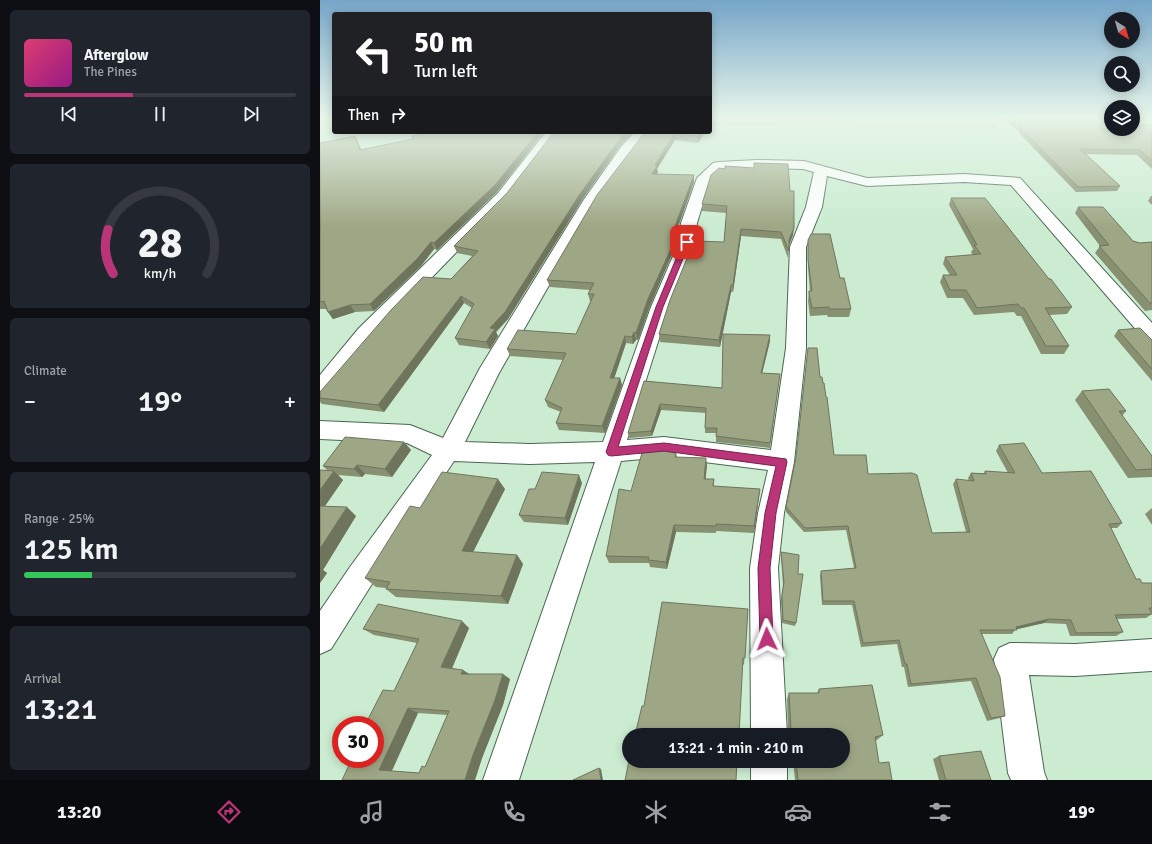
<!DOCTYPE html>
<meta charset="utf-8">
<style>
:root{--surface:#171b24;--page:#20242c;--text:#f1f3f6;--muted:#9ea1a6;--line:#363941;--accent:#ba3578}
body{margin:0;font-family:Signika,sans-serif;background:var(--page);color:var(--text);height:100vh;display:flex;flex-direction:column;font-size:15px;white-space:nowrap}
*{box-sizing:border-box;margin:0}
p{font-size:13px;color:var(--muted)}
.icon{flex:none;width:22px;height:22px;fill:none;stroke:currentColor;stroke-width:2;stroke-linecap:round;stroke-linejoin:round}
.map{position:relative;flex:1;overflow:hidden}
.details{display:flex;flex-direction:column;gap:10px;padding:10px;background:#0d0f14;width:320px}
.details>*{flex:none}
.guide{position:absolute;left:12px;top:12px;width:380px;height:122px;border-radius:4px;box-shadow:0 2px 10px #0003;background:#202124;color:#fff;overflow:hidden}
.needle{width:26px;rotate:143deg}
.fabs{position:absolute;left:784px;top:12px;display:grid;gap:8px}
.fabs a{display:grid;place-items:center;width:36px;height:36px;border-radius:50%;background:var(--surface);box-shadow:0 2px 10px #0003;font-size:20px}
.speed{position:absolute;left:12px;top:716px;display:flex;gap:8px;font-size:20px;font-weight:700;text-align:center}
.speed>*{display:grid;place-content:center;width:52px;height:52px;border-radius:50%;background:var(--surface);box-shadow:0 2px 10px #0003;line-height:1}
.speed .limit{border:6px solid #d22;background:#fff;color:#111}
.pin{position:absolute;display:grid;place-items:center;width:34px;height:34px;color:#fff;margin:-17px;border-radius:8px;box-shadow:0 2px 6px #0006}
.me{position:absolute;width:44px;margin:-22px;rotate:358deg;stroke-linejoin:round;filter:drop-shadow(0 0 3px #0008)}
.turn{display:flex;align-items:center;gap:14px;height:84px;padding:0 16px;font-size:18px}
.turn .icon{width:52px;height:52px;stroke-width:2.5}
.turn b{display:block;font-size:28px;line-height:34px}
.then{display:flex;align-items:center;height:38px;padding:0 16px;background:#0003;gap:8px;font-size:15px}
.big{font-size:30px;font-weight:600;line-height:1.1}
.details .card{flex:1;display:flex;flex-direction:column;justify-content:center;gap:6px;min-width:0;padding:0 14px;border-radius:6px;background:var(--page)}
.details .dial{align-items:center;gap:0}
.dial svg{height:104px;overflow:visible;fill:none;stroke:var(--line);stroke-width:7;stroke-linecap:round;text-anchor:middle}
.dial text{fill:var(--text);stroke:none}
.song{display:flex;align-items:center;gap:12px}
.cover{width:48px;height:48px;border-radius:6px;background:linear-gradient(135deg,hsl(340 70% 55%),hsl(310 70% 35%))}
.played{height:4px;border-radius:2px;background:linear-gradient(90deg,var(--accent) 40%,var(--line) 40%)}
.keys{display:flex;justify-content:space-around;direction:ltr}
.heat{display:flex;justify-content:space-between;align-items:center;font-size:22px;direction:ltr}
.charge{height:6px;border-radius:3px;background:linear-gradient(90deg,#34c759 25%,var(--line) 0)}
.trip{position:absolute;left:302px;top:728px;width:228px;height:40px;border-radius:20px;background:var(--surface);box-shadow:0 2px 10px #0003;font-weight:600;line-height:40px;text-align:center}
.dock{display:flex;height:64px;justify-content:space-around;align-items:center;background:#090b0e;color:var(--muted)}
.dock .icon{width:28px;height:28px}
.dock .selected{color:var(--accent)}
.dock b{font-size:18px;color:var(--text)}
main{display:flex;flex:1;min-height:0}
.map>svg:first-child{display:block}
.green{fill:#c6bda7}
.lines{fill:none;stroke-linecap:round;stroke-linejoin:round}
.minor-casing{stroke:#4a6751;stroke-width:2}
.minor{fill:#fff;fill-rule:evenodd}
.wall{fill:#889072;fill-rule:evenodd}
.shaded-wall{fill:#6f755d}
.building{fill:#9ea785;stroke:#6f755d;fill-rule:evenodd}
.route{fill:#ba3578;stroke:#79224e}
</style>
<main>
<section class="details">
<div class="card">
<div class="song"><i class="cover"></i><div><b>Afterglow</b><p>The Pines</p></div></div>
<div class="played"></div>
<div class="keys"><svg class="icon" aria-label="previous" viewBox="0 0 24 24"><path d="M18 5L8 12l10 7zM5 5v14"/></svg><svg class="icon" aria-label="pause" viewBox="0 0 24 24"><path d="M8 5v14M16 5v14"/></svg><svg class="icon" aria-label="next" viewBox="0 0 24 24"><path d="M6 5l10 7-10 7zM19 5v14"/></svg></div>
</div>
<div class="card dial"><svg viewBox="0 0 100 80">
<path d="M14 69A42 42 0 1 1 86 69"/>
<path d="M14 69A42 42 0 0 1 10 35" stroke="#ba3578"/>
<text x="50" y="56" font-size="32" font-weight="700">28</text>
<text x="50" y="72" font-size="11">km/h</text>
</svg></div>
<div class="card"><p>Climate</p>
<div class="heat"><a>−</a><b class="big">19°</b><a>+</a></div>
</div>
<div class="card"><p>Range · 25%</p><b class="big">125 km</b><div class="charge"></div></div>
<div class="card"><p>Arrival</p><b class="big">13:21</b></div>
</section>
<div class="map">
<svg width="832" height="780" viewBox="0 0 832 780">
<rect width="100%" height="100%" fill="#cbecd1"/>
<!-- green -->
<polygon class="green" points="390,117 670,117 679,129 390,125"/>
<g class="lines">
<defs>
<g id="minor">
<polygon points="226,132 238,132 188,199 53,338 8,396 0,398 0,375 39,328 178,193"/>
<path d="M315,132h13l-17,21 -34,48 -98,172 -34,69 65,2 73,-2 48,-135 28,-65 2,-19 16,-45 16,-15 5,-1 39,-2 47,1 63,17 97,-4 56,4 132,145v19l-7,-2 -134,-155 -47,-3 -97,4 -40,-10 -5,31 -16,40v101l-12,114 -10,51 -6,55 9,167h-36l-1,-167 8,-55 10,-43 -104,-13 -43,4 -102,319h-36l112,-318 -65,2 -76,-3 -84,126 -39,62 -11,5v-43l30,-44 82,-112 -25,-12 -87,-4v-18l90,4 33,13 37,-70 103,-167 38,-54zM437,168l46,1 11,3 -8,35 -16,40 -4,101 -15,102 -107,-13 -37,3 42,-133 26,-65 2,-19 13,-43 12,-10z"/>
<polygon points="832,639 832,671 755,676 709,675 724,772 727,780 691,780 688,773 674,659 679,648 690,643 755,644"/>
<rect x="431" y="761" width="36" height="19"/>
</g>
</defs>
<!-- minor casing -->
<use href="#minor" class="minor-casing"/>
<!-- minor -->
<use href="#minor" class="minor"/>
</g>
<!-- wall -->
<g class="wall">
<polygon points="680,117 773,117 783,129 832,124 832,169 817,155 766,154 800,186 797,191 756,192 699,133 700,132"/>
<polygon points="105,132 224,132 177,192 117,250 114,249 101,266 54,311 35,312 13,319 8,312 6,309 0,309 0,143 35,136 38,142 41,150 93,139 102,134"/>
<polygon points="234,132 313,132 300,146 262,200 188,319 176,332 178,336 170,349 139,345 135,338 152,308 144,303 64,412 2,404 0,402 0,392 131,279 152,256 137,253 134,246 187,193"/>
<polygon points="325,132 385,132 378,143 355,140 337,169 338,172 337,174 374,182 353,240 355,247 330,306 318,340 316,340 313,344 306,343 294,378 300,378 302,385 285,433 239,430 236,423 241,412 228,407 225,400 243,360 190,356 187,349 256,334 271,301 270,301 268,294 270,290 230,287 227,280"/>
<polygon points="391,175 473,235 469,246 468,258 461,239 421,236 413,292 411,292 400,347 340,342 339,334 404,242 407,213 382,211 382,204"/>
<polygon points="831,196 832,196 832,205 828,201"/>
<polygon points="631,198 729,279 752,307 747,314 729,315 749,346 744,354 721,354 701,316 697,316 694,312 654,315 643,298 627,298 620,282 623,275 630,275 623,264 625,257 653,255 651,252 653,249 629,205"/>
<polygon points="758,207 813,241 820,243 832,242 832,310 825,311 775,253 780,246 755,213"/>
<polygon points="488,240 520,278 531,309 529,317 508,317 507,315 490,316 488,301 489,291 490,291 488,268"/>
<polygon points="798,330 832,340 832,381 794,336"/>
<polygon points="450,341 442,373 460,374 450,448 396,442 396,433 385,433 385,428 386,413 341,410 332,436 309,438 308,433 324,381 402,388"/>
<polygon points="500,377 503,383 514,455 548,474 612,533 646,532 633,484 636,479 649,481 648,478 651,473 664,473 665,471 688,473 676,451 679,445 802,523 797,528 791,528 816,579 822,583 832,583 832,612 831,612 832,614 826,618 797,619 803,632 796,636 750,636 746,624 724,623 696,629 692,634 662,634 685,716 680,718 667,721 651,681 588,687 584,667 582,667 577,644 541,647 532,605 502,605 500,576 501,571 534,568 526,530 484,532 466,512 466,507"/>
<polygon points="762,391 806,411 802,416 832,456 832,477 808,478 755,400"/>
<polygon points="84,442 91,450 72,477 45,474 42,477 18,475 23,480 5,506 36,516 3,570 7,573 0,583 0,470 8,471 3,466"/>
<polygon points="356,453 357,457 387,465 385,479 394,479 394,486 440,489 439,496 434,533 396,531 396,533 356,532 347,569 330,567 329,563 289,563 286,556 311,491"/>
<polygon points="262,483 248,525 204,522 199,515"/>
<polygon points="185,489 153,552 197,555 203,564 188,604 76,597 66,589 66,588 56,587 45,578 100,508"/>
<polygon points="832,508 832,525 825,514"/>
<polygon points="461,552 478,574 476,623 475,626 462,623 461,599 463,586 461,556"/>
<polygon points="428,609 424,665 423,664 324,706"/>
<path d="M149,628l-17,40 17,6 41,5 -7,26 -21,53 -7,22h-133l52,-89 23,-48 -43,-8 -11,-6zM98,713l30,2 -23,52 -6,6 -27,-2z"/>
<polygon points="499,689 563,735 557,740 555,741 559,763 572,780 475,780 473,761 523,761 523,735 462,735 464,731 468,730 467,699 469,693 497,693"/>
<polygon points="619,756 671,780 619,780 613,759"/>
</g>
<!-- shaded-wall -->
<g class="shaded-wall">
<polygon points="218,132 224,132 177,192 117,250 114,243"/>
<polygon points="306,132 313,132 300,146 262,200 188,319 176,332 178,336 170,349 166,342 170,328 260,194 299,140"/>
<polygon points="380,132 385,132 378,143 377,136"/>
<polygon points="354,134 355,140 337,169 338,172 333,181 332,174 335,165"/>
<polygon points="35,136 38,142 44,157 40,150"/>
<polygon points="374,175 374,182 351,247 350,240"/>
<polygon points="474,228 473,235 468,247 469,240"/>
<polygon points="421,229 421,236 413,292 413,285"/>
<polygon points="355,240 355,247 330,306 318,340 316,333 328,299"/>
<polygon points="111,242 114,249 101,266 54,311 50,304"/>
<polygon points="411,285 411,292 400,347 399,340"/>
<polygon points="141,296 144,303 64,412 58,405"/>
<polygon points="30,305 35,312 13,319 8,312"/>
<polygon points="314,332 316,340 313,344 312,337"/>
<polygon points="450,335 450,341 441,378 441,373"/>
<polygon points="305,336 306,343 292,385 290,378"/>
<polygon points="300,378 302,385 285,433 282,426"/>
<polygon points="340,404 341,410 332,436 331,431"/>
<polygon points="84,442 91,450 72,477 65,469"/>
<polygon points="386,458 387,465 385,486 384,479"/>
<polygon points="37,465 45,474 42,477 34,469"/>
<polygon points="14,471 23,480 0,513 0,490"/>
<polygon points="259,475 262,483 248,525 245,518"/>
<polygon points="178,479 185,489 149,560 142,551"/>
<polygon points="440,489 439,496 434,533 434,526"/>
<polygon points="27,507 36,516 3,570 7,573 0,583 0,549"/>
<polygon points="354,525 356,532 347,569 346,562"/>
<polygon points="197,555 203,564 188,604 181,596"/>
<polygon points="729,619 724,623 694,630 696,627"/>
<polygon points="142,621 149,628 130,673 121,667"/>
<polygon points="143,670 151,675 141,674"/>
<polygon points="183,674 190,679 183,705 162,758 155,780 145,780 153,755"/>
<polygon points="88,708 98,713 71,772 59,770"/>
<polygon points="279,768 281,769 283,780 281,780"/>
</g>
<!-- building -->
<g class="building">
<polygon points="688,117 773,117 783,129 791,128 791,129 813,129 813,126 832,124 832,161 820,150 760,149 800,186 758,187 701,128 703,128"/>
<polygon points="105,132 218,132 175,185 114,243 111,242 97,259 50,304 30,305 8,312 4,301 0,302 0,143 35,136 40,150 93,139 92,136 102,134"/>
<polygon points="234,132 306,132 299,140 260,194 185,312 170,328 175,329 166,342 135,338 154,304 141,296 58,405 0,398 0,392 71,310 103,277 131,279 158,251 134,246 187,193"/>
<polygon points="325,132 380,132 377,136 354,134 335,165 337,166 332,174 374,175 350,240 355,240 328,299 316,333 314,332 312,337 305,336 290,378 300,378 282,426 236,423 242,408 225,400 246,353 187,349 198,330 256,334 274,294 268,294 274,283 227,280 277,195"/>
<polygon points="434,163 468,164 470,191 474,191 474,228 469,240 469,251 461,232 421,229 413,285 411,285 399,340 339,334 350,300 374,241 404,242 407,206 382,204 391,175 399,168 405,169 405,166 434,168"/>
<polygon points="631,198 665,198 729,279 731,279 752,307 725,308 749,346 726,346 704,308 701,308 698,304 657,308 646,290 630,290 623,275 637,275 625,257 661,254 654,245 657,245"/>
<polygon points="758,207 783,207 813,241 820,243 832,242 832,303 830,303 779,246 789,245"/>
<polygon points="491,234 510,234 520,278 524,278 531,309 509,309 509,307 492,308 489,293 489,291 492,291 488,260 488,240"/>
<polygon points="820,328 832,340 832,369 798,330"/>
<polygon points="403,334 450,335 441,373 460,374 450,443 396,436 397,428 385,428 386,408 340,404 331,431 308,433 324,381 402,388"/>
<polygon points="488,348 497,348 500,377 502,377 503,383 504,383 506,397 507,397 514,455 546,455 548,474 592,473 597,475 612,533 650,532 636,479 654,481 651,473 666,474 665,471 695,473 679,445 704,443 722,473 771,471 802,523 789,524 816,579 820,579 822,583 832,583 832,608 829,608 832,614 795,615 803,632 756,633 751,620 729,619 696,627 697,630 660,630 680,677 685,716 671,718 656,678 591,684 587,664 585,664 579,640 543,643 534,601 503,601 501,571 536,568 528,526 485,528 466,507 476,457"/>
<polygon points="789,389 806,411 799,411 832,456 832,469 816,470 762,391"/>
<polygon points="25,437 84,442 65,469 37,465 34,469 3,466"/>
<polygon points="343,451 356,453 355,457 386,458 384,479 394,479 393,486 440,489 434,526 396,524 396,526 354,525 346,562 328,560 329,557 286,556 299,489 311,491 322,453"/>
<polygon points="0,470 14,471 0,490"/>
<polygon points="122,472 178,479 142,551 197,555 181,596 66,589 70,582 45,578 90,506 100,508"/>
<polygon points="222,472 259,475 245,518 199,515 209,489 215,489"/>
<polygon points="0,506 27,507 0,549"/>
<polygon points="461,552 479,555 478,574 483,574 476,623 463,620 462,595 464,582"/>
<polygon points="342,602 428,609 425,658 423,658 419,735 315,735 322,706 324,706"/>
<path d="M58,604l84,17 -21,46 22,3 -2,4h42l-8,26 -22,55 -8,25h-123l10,-21h23v-34h-10l18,-35 11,1 25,-52 -56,-10zM88,708l41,3 -24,56 -3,-1 -3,7 -40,-3z"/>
<polygon points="552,685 563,735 555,737 559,763 569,762 572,780 478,780 476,761 523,761 523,735 464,735 464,731 471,730 469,693 499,693 499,689"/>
<polygon points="661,751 671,780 626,780 619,756"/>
<polygon points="309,761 417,761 416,780 305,780"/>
<polygon points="279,768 281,780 253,780"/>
</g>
<!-- sky -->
<linearGradient id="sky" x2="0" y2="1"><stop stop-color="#75a5c8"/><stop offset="0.52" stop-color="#e8f6ea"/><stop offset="1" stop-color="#e8f6ea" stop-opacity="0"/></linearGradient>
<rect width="832" height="226" fill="url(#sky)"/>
<!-- route -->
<polygon class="route" points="367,240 370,242 343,307 298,447 344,443 466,459 467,462 456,513 450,568 453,639 451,643 447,645 442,643 440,639 438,568 445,513 456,466 344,451 291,456 288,455 286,452 336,307 363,242"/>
</svg>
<div class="fabs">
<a><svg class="needle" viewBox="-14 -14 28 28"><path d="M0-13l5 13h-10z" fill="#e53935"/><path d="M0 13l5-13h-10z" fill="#9ea1a6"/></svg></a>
<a><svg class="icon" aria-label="search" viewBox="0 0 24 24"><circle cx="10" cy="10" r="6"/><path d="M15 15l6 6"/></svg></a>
<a><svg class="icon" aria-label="layers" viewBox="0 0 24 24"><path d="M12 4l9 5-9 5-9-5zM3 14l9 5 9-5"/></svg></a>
</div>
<div class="speed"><div class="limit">30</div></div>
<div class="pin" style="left:367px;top:242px;background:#d93025"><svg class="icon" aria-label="arrive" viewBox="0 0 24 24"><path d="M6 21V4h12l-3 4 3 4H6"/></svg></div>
<svg class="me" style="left:447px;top:639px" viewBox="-20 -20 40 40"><path d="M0-17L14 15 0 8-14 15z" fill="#ba3578" stroke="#fff" stroke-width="4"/></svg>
<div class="trip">13:21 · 1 min · 210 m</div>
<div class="guide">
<div class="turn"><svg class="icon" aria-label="left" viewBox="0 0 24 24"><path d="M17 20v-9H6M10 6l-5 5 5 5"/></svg><div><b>50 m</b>Turn left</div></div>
<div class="then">Then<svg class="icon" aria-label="right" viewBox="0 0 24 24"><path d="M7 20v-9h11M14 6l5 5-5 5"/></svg></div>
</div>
</div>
</main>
<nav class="dock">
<b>13:20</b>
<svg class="icon selected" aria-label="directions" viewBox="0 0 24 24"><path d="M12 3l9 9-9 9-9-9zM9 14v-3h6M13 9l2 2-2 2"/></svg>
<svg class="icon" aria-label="music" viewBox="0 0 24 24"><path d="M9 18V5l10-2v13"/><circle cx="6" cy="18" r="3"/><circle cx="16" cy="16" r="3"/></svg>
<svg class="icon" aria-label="phone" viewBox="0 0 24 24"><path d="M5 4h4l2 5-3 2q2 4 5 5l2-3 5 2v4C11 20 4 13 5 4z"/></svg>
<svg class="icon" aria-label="climate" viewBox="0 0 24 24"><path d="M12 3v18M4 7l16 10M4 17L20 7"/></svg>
<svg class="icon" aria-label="car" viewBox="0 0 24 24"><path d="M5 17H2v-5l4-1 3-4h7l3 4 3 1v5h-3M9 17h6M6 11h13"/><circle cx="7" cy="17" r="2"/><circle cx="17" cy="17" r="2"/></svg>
<svg class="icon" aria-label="filters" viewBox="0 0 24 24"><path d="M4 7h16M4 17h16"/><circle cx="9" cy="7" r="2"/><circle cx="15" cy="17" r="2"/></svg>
<b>19°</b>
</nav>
